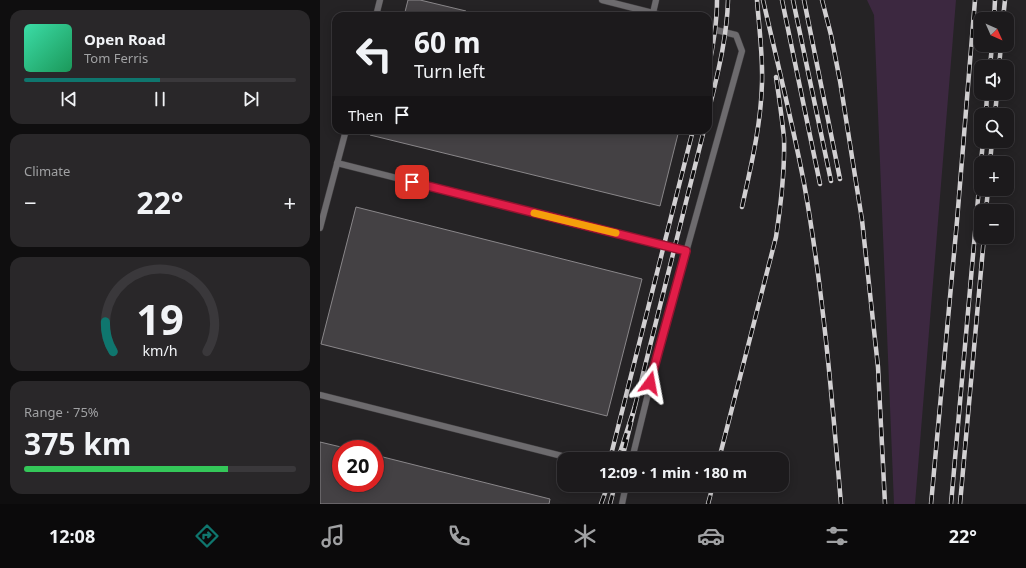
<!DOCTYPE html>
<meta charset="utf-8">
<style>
:root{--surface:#1c1a1c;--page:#292729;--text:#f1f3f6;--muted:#a0a1a3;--line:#3a383b;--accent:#0f766e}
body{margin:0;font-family:"Noto Sans",sans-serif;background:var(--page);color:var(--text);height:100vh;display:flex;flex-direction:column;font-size:15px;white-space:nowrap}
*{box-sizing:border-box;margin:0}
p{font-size:13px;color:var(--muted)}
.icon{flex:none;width:22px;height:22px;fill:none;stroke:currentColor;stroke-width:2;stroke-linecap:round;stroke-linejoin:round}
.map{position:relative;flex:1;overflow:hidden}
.drawer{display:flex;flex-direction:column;gap:10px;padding:10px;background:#0f0e0f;width:320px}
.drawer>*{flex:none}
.guide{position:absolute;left:12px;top:12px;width:380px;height:122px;border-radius:12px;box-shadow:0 2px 10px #0003,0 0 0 1px var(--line);background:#1c1a1c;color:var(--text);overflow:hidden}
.needle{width:26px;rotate:135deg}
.buttons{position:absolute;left:654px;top:12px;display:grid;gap:8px}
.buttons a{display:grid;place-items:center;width:40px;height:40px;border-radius:8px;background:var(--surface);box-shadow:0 2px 10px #0003,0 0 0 1px var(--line);font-size:20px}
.speed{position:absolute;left:12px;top:440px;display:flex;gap:8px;font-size:20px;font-weight:700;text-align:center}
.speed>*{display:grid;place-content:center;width:52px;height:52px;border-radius:50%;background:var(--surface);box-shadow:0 2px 10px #0003,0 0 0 1px var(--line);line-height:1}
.speed .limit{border:6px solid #d22;background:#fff;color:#111}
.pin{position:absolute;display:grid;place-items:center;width:34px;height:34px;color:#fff;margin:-17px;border-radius:8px;box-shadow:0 2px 6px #0006}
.me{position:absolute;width:44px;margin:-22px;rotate:13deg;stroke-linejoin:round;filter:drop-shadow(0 0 3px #0008)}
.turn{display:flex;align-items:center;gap:14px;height:84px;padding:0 16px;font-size:18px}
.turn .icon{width:52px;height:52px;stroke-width:2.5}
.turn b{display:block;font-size:28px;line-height:34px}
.then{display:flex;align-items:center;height:38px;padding:0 16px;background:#0003;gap:8px;font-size:15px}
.big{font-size:30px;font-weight:700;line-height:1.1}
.drawer .tile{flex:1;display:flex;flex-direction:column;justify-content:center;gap:6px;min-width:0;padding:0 14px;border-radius:12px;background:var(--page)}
.drawer .dial{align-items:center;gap:0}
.dial svg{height:104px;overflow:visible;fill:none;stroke:var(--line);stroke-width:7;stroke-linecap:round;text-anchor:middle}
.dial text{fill:var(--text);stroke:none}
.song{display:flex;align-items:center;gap:12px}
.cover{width:48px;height:48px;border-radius:6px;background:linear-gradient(135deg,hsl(160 70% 55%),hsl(150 70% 35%))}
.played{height:4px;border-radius:2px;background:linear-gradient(90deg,var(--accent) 50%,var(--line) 50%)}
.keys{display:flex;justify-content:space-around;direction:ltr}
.heat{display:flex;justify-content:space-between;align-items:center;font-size:22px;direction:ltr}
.charge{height:6px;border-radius:3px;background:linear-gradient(90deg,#34c759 75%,var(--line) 0)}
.trip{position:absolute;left:237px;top:452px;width:232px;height:40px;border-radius:12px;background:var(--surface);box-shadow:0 2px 10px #0003,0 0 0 1px var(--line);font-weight:700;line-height:40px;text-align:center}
.tabs{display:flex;height:64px;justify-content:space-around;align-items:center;background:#0b0a0b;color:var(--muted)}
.tabs .icon{width:28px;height:28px}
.tabs .current{color:var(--accent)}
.tabs b{font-size:18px;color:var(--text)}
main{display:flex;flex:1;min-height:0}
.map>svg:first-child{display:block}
.green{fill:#3c2840}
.building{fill:#444144;stroke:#8a878a}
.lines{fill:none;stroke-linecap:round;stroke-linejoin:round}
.service-casing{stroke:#403e40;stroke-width:7}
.service{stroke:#6d6b6e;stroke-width:6}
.rail-casing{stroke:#d2d0d2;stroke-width:4.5}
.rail{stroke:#0e0d0e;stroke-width:3;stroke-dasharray:9;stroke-linecap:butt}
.route-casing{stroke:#92132f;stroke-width:10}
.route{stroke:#e11d48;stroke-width:7}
.slow{stroke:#f59e0b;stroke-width:7}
</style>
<main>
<section class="drawer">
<div class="tile">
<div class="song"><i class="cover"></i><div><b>Open Road</b><p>Tom Ferris</p></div></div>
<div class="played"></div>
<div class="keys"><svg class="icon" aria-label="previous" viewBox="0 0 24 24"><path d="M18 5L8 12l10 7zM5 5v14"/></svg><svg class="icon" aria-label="pause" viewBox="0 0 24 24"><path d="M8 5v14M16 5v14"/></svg><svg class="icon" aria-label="next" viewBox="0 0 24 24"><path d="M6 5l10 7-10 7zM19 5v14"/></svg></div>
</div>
<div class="tile"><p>Climate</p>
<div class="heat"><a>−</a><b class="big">22°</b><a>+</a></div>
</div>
<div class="tile dial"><svg viewBox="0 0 100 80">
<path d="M14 69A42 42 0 1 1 86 69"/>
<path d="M14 69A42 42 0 0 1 8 46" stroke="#0f766e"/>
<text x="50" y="56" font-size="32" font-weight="700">19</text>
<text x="50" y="72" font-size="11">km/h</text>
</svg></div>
<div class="tile"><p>Range · 75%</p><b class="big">375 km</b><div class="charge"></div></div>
</section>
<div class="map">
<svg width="706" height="504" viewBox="0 0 706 504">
<rect width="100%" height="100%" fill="#252325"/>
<!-- green -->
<polygon class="green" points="547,0 636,0 595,504 574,504 554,15"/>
<!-- building -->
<g class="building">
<polygon points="88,0 100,0 146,11 145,16 84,16"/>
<polygon points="51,130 359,130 340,206 50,135"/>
<polygon points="36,207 322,279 287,416 1,344"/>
<polygon points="0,442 21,447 21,483 55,483 55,455 230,499 229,504 0,504"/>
</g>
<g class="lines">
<defs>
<g id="service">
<polyline points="282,0 333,13 336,0"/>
<polyline points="333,13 345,16"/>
<polyline points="56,16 60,0"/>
<polyline points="17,163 366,251"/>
<polyline points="0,228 26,130"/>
<polyline points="0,395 242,456"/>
<polyline points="312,459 338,353 422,51 416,35 388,28"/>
<polyline points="302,504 306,485"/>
</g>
</defs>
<!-- service casing -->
<use href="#service" class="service-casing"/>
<!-- service -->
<use href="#service" class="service"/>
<defs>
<g id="rail">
<path d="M443,0c14,61 29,121 41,183 19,106 28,214 37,321"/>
<polyline points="462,0 500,184"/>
<polyline points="473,0 511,181"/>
<polyline points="484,0 520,179"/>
<polyline points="502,0 511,35 520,81 542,220 558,367 565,504"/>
<polyline points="674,19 675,0"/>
<polyline points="683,19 685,0"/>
<polyline points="670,67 672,45"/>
<polyline points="679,67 681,45"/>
<path d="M388,70c5,-23 9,-46 9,-70"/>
<path d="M388,114c9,-38 19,-75 20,-114"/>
<polyline points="666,115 667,93"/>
<polyline points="675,115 677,93"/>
<polyline points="661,163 663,141"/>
<polyline points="670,163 672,141"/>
<path d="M422,207c9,-41 19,-82 20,-124 1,-28 -3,-56 -5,-83"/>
<polyline points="666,211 668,189"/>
<polyline points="315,406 384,130"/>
<polyline points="290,459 373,130"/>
<polyline points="298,459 315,406 302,459"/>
<path d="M399,459l57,-222c5,-33 9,-65 8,-99 -2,-20 -5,-41 -8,-61"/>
<polyline points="281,504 288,485"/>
<polyline points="290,504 295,485"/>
<polyline points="388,504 393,485"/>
<polyline points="611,504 637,221 655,0"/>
<polyline points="631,504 661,165"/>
<polyline points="640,504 664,237"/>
</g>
</defs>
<!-- rail casing -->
<use href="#rail" class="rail-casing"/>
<!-- rail -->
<use href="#rail" class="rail"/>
</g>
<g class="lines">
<defs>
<polyline id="route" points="92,182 366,251 338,353 330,383"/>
</defs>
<!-- route casing -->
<use href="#route" class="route-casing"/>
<!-- route -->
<use href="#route" class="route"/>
<!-- slow -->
<polyline class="slow" points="214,213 296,233"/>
</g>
</svg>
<div class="buttons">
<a><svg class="needle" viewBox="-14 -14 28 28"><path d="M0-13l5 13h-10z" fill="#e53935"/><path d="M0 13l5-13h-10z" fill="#a0a1a3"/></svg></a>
<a><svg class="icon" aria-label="sound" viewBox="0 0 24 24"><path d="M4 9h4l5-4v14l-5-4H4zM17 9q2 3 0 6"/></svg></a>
<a><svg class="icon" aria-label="search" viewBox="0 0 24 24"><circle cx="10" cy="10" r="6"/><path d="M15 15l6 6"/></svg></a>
<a>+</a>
<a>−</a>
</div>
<div class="speed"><div class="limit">20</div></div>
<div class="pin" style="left:92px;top:182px;background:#d93025"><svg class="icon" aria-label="arrive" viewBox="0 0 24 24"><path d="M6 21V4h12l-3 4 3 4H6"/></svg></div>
<svg class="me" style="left:330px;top:383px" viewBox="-20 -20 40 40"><path d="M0-17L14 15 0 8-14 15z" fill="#e11d48" stroke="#fff" stroke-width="4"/></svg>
<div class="trip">12:09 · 1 min · 180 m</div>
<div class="guide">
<div class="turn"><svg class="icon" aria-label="left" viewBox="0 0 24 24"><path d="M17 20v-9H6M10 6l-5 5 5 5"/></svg><div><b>60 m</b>Turn left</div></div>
<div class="then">Then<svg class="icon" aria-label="arrive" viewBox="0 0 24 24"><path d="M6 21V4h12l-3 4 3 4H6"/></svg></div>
</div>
</div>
</main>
<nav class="tabs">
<b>12:08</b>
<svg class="icon current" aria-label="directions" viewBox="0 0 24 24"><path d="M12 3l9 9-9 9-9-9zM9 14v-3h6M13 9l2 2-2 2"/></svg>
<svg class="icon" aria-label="music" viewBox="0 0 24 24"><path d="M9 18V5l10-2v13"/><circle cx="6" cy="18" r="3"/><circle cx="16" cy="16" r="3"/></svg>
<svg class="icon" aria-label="phone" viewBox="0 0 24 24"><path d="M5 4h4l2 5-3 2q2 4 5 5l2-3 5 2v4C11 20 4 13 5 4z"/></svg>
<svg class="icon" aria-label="climate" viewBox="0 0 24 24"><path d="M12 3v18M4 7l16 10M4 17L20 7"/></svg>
<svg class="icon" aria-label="car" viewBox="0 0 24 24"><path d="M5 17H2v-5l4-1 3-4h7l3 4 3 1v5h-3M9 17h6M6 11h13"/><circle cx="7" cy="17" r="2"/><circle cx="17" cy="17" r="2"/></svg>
<svg class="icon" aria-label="filters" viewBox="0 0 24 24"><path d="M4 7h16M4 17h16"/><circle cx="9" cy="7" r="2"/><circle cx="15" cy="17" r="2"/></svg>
<b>22°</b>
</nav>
